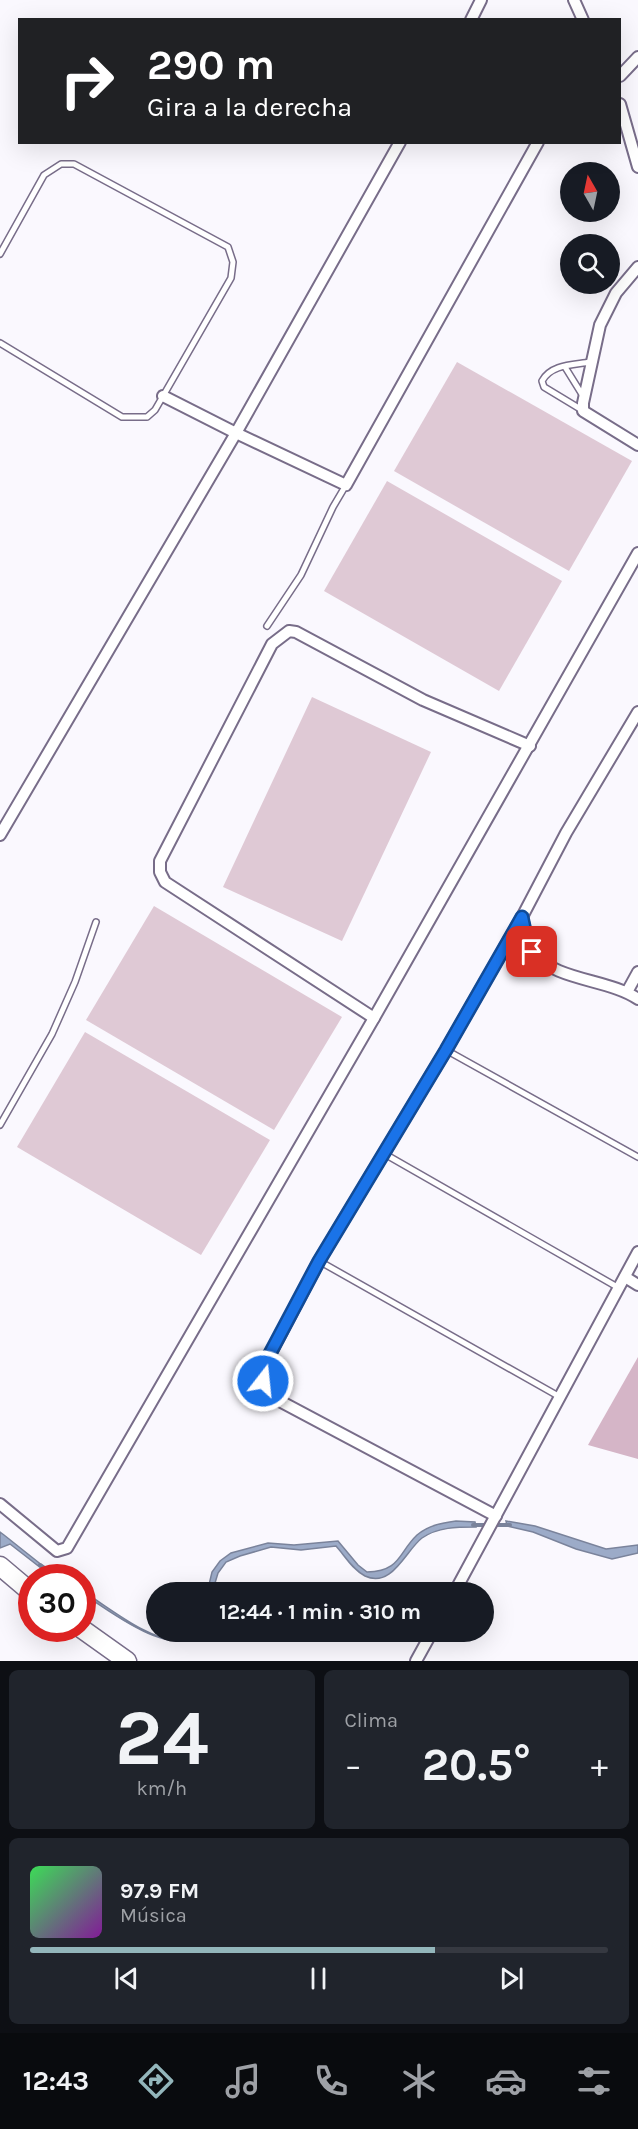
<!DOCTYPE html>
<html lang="es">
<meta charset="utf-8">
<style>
:root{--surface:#171b24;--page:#20242c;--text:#f1f3f6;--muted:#9ea1a6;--line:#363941;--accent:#93b6bb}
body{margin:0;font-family:Karla,sans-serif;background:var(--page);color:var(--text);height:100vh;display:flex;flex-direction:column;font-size:22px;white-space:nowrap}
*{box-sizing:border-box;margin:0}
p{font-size:20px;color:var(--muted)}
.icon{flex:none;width:33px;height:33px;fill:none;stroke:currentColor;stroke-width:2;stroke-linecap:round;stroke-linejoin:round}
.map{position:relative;height:1661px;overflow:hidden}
.panel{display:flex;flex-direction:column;gap:9px;padding:9px;background:#0d0f14;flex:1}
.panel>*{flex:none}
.banner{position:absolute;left:18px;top:18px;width:603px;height:126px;border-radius:0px;box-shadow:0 6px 24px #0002;background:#202124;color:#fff;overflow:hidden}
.needle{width:39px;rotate:351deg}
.buttons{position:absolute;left:560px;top:162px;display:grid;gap:12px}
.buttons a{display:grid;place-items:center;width:60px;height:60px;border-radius:50%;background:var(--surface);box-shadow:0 6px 24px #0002;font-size:30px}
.speed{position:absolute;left:18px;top:1564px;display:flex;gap:12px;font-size:30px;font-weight:700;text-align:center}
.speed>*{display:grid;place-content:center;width:78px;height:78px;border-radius:50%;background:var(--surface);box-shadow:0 6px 24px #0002;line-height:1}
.speed .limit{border:9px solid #d22;background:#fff;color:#111}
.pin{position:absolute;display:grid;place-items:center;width:51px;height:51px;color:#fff;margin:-26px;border-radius:12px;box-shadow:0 3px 9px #0006}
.me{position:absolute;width:66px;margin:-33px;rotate:16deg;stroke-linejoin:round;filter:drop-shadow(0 0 4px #0008)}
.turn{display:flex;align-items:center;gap:21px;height:126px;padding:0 30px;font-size:27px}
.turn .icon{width:78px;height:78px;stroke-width:2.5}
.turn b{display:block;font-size:42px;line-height:51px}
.big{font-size:45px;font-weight:700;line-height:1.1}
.panel .widget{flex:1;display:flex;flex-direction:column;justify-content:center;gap:9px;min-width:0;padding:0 21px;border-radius:9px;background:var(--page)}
.panel .dial{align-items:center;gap:0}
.dial b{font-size:78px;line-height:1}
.song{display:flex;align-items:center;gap:18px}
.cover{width:72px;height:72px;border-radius:9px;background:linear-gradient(135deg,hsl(130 70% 55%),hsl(290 70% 35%))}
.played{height:6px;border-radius:3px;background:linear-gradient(90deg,var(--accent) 70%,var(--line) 70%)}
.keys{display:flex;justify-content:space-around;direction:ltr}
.heat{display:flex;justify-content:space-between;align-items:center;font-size:33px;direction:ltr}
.panel .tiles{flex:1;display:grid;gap:9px;grid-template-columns:1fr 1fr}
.widget:last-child{grid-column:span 2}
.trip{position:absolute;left:146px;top:1582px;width:348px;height:60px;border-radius:30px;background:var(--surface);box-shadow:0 6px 24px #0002;font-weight:700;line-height:60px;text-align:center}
.tab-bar{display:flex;height:96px;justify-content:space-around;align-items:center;background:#090b0e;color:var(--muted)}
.tab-bar .icon{width:42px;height:42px}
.tab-bar .on{color:var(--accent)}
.tab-bar b{font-size:27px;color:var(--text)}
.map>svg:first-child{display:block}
.green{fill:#dfc9d5}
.forest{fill:#d5b5c7}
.water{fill:#9cabc8;stroke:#7a839b;stroke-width:1.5}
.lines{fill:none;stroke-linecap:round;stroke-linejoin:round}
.stream{stroke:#7a839b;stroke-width:4}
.service-casing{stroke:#786d89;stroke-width:8}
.minor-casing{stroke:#786d89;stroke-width:14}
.trunk-casing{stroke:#786d89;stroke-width:21}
.service{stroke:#fff;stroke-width:5}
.minor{stroke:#fff;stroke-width:10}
.trunk{stroke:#fff;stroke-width:18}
.route-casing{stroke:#114b97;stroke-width:15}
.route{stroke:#1a73e8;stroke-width:10}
</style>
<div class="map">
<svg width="638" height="1661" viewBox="0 0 638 1661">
<rect width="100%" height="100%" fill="#faf8fe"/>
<!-- green -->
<g class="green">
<polygon points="457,362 632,461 569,571 394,471"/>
<polygon points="387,481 562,581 499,691 324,591"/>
<polygon points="312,697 431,752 342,941 223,887"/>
<polygon points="154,906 342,1017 274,1130 86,1020"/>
<polygon points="85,1032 270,1140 201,1255 17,1147"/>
</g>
<!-- forest -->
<polygon class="forest" points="638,1357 638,1459 588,1445"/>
<!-- water -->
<g class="water">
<path d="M456,1521l19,1 1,5c-19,0 -38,0 -54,11 -16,12 -30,51 -57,38 -13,-7 -20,-20 -29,-30l-35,4 -30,-3 -31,9 -14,6 -8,11 -6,20h-5l5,-21 8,-11 11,-8 37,-10 26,2 44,-4 20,24 9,7c34,-1 31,-19 50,-37 12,-10 25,-12 39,-14z"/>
<polygon points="506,1521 535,1526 606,1549 638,1545 638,1553 612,1559 576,1549 533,1532 507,1526"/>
<polygon points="0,1532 4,1535 43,1566 41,1568 10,1544 0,1548"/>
<path d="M82,1591c27,16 64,48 95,49 12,0 20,-8 31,-8 -37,29 -93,-18 -125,-38z"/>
</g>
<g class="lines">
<!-- stream -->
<g class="stream">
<polyline points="473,1525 510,1525"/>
<polyline points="40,1565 59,1578"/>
</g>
<defs>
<g id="service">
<polyline points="0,254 44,175 61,164 74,164 228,247 233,262 231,278 155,410 147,417 122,417 0,343"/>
<polyline points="565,367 583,396"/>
<path d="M582,410l-38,-23 -2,-6c9,-17 32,-16 48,-19"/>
<polyline points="267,626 301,575 333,507 346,485"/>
<polyline points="446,1050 638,1157"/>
<polyline points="0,1125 52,1034 75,982 96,922"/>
<polyline points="383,1153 619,1288"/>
<polyline points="319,1261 560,1397"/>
</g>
<g id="minor">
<polyline points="574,0 583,20"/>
<polyline points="471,20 481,0"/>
<polyline points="620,76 638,57"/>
<polyline points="620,104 638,167"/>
<polyline points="638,267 616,293 600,325 583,403 583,411 638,445"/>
<polyline points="163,396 236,433 400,142"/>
<polyline points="0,835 236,433 346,485 538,142"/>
<path d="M522,917c3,11 4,26 11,36 23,28 76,26 105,46"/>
<polyline points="627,992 638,972"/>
<polyline points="374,1018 165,882 160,872 160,861 272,644 289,631 296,632 423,700 530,746"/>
<polyline points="625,1277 638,1285"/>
<polyline points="0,1504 57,1551 67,1548 374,1018 638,553"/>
<path d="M496,1516l-222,-118c-8,-9 -11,-15 -12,-28l57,-109 127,-211 76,-133 44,-84 72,-121"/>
<polyline points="454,1593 638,1252"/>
<polyline points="416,1661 432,1632"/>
</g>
<g id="trunk">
<polyline points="0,1566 32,1593"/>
<polyline points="82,1629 127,1661"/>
</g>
</defs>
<!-- service casing -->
<use href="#service" class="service-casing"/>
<!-- minor casing -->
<use href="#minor" class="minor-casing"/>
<!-- trunk casing -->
<use href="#trunk" class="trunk-casing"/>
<!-- service -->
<use href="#service" class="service"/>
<!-- minor -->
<use href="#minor" class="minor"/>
<!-- trunk -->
<use href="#trunk" class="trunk"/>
</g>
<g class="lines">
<defs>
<polyline id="route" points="263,1381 262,1370 266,1361 319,1261 446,1050 522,917 527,940 532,952"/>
</defs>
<!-- route casing -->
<use href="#route" class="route-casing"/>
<!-- route -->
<use href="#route" class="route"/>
</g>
</svg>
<div class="buttons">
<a><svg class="needle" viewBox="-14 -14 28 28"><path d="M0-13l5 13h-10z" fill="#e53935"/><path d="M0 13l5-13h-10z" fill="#9ea1a6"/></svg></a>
<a><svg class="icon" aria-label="search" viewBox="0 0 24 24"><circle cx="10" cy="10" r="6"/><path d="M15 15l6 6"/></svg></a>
</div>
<div class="speed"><div class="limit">30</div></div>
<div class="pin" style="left:532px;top:952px;background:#d93025"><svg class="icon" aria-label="arrive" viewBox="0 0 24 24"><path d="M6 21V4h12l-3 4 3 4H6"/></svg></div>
<svg class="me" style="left:263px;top:1381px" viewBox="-20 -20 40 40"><circle r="17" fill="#1a73e8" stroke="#fff" stroke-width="3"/><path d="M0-11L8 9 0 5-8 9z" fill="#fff"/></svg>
<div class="trip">12:44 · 1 min · 310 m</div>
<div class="banner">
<div class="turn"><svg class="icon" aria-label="right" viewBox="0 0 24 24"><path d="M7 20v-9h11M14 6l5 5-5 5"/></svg><div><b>290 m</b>Gira a la derecha</div></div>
</div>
</div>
<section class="panel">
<div class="tiles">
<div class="widget dial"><b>24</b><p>km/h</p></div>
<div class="widget"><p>Clima</p>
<div class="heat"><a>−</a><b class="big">20.5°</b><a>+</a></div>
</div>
<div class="widget">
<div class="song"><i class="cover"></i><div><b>97.9 FM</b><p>Música</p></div></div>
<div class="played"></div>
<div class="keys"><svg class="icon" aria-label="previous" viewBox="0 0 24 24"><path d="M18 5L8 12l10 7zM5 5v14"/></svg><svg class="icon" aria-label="pause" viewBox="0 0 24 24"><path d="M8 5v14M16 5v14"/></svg><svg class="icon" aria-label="next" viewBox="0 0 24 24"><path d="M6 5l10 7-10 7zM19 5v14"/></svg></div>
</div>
</div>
</section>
<nav class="tab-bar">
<b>12:43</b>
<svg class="icon on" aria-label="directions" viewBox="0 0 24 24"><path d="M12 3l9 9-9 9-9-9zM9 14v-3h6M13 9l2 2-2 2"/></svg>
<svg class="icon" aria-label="music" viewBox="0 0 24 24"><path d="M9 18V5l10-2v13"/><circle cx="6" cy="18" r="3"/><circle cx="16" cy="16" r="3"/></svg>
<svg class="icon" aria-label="phone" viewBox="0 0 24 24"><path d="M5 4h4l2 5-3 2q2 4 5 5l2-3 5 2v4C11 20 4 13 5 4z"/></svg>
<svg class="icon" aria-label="climate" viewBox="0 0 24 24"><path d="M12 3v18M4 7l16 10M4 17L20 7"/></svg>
<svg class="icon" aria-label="car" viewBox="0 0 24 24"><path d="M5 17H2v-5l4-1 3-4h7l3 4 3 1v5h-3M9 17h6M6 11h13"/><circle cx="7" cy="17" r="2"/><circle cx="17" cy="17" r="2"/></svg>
<svg class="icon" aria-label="filters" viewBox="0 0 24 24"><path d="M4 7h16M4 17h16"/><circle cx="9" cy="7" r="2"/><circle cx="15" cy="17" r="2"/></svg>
</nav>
